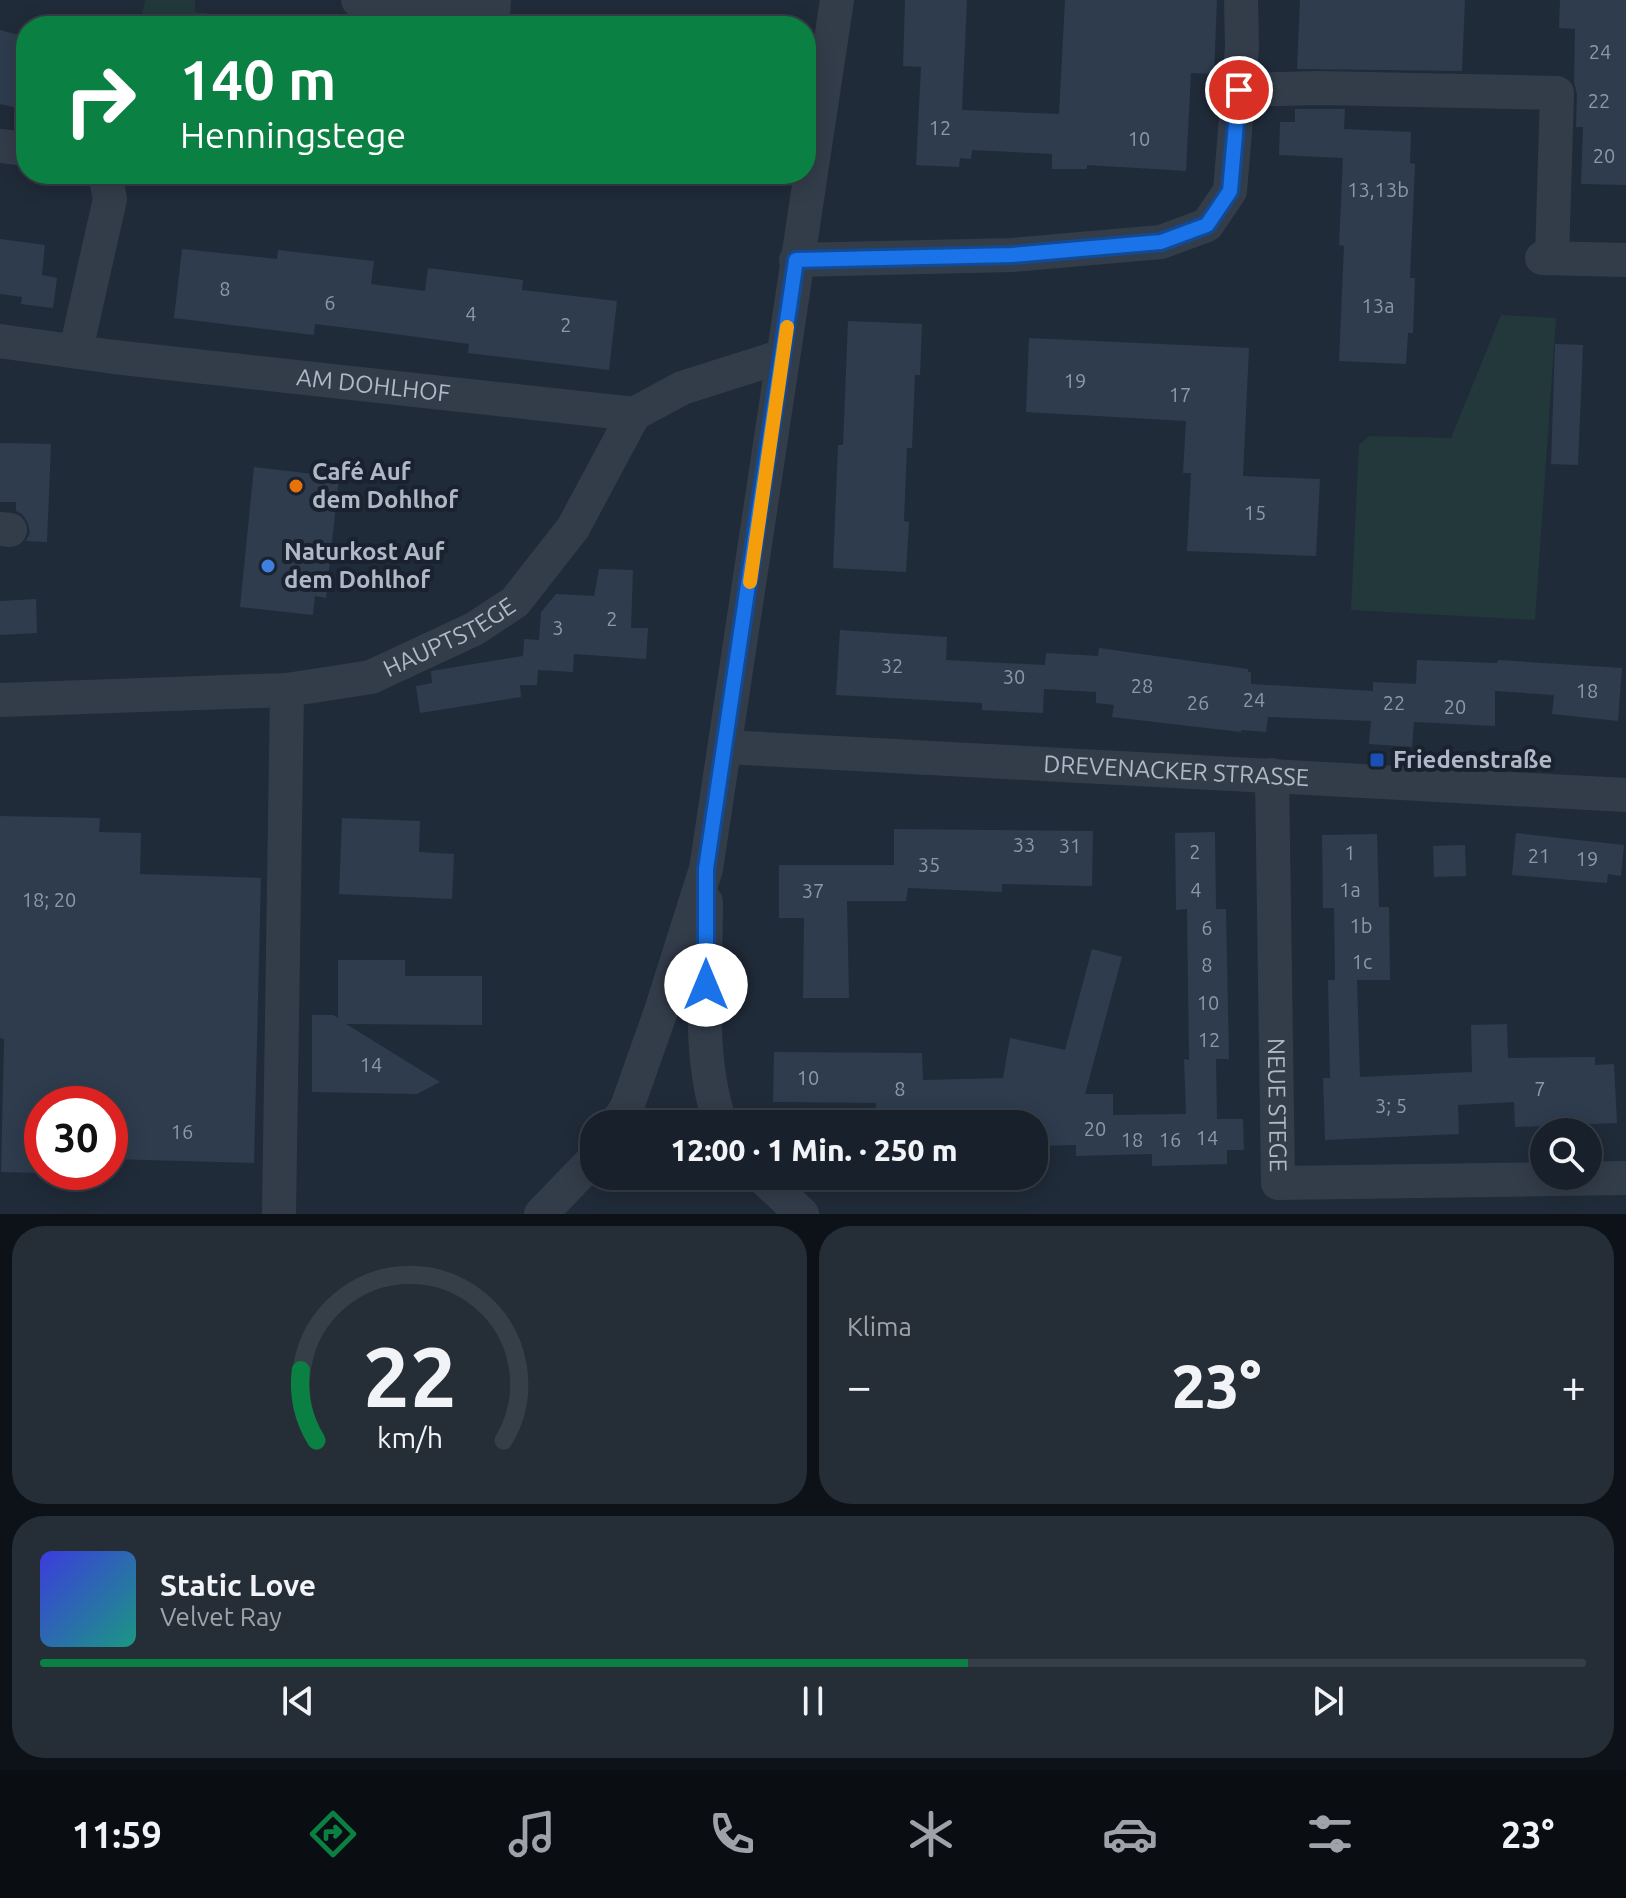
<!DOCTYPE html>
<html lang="de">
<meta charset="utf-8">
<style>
:root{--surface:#18202b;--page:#252d37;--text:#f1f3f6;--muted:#9fa3a9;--line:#363e47;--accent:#0b8043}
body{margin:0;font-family:Ubuntu,sans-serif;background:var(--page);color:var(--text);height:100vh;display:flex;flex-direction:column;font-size:30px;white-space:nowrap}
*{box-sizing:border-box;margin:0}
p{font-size:26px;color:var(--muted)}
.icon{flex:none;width:44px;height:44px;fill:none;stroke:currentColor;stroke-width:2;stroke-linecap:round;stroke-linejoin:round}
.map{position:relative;height:1214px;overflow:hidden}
.side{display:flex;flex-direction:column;gap:12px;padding:12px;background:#0d1218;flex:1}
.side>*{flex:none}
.hud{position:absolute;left:16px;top:16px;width:800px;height:168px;border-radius:32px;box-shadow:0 4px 20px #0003,0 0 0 2px var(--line);background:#0b8043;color:#fff;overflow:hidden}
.buttons{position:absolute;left:1530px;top:1118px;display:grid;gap:16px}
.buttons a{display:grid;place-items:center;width:72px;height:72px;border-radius:50%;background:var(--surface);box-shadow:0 4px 20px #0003,0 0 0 2px var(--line);font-size:40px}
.speed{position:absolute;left:24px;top:1086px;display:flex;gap:16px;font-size:40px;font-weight:700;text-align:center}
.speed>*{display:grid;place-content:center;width:104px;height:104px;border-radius:50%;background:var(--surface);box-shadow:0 4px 20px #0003,0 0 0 2px var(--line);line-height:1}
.speed .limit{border:12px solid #d22;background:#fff;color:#111}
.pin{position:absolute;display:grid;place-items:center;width:68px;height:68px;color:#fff;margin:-34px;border:4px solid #fff;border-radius:50%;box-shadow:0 2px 8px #0007}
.me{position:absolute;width:88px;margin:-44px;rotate:0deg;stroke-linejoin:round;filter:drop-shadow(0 0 6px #0008)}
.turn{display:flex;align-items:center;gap:28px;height:168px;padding:0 32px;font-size:36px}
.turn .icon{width:104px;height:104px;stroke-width:2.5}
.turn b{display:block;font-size:56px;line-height:68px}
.big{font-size:60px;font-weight:800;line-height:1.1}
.side .tile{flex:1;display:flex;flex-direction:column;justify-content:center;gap:12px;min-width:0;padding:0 28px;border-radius:32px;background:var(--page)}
.side .dial{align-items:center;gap:0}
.dial svg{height:208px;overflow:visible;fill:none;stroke:var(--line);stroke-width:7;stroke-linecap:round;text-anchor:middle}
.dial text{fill:var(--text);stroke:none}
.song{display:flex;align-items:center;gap:24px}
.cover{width:96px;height:96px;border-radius:12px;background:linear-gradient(135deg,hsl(240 70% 55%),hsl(170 70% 35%))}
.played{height:8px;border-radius:4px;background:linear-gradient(90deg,var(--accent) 60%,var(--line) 60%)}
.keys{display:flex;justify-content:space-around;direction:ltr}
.heat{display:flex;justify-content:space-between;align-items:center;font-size:44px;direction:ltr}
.side .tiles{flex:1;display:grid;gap:12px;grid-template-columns:1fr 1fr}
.tile:last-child{grid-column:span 2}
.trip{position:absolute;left:580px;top:1110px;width:468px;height:80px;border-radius:32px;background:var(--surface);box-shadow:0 4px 20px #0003,0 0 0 2px var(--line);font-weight:800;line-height:80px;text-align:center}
.dock{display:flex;height:128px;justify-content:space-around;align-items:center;background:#0a0d11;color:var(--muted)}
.dock .icon{width:56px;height:56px}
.dock .on{color:var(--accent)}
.dock b{font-size:36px;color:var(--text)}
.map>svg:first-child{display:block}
.green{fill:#22383a}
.building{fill:#2e3c4e}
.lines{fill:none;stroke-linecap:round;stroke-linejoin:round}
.minor{stroke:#333d4a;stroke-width:34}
.route-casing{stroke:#114b97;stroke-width:20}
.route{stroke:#1a73e8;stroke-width:14}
.slow{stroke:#f59e0b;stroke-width:14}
.food-dot{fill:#e8710a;stroke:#19222e;stroke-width:3}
.shop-dot{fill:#3f7fe0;stroke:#19222e;stroke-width:3}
.transit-dot{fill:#1a4fb4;stroke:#19222e;stroke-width:3}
.labels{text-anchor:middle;stroke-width:8;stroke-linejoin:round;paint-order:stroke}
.number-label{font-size:20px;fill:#8d98a7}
.street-label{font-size:24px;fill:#aeb8c6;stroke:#19222e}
.poi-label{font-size:24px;font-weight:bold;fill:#aeb8c6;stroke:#19222e;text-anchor:start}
</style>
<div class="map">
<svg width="1626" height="1214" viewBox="0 0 1626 1214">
<rect width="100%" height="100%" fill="#202b39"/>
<!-- green -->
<g class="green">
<polygon points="145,0 195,0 195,12 311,26 139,26"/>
<polygon points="1501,315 1556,318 1535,620 1351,610 1359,445 1369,436 1451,438"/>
</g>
<!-- building -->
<g class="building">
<polygon points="905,0 967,0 962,110 1059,114 1065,0 1217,0 1214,74 1191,73 1186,171 1087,165 1087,169 1052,169 1052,154 972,150 971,159 960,158 959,167 916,165 921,67 903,66"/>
<polygon points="1300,0 1465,0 1462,71 1297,69"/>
<polygon points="1560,0 1626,0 1626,185 1581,184 1583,127 1576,127 1577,94 1574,82 1575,29 1559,28"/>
<polygon points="0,30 26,37 26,110 0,104"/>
<polygon points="1295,109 1345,109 1344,129 1411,132 1410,163 1415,164 1410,278 1415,278 1413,333 1408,333 1406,364 1339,361 1344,246 1339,245 1343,158 1279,155 1280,122 1295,122"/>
<polygon points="0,239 45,245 42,275 57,278 53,308 21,304 22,297 0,294"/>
<polygon points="182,249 277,259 278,250 374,261 371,284 425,291 428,268 523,280 522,290 617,301 609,370 468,353 469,344 372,331 315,324 314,335 174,318"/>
<polygon points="848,321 922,324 920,375 915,375 912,448 907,448 904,521 909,522 906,572 833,568 838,445 843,445"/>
<polygon points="1029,338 1249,348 1243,476 1320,479 1316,556 1187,551 1191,473 1183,473 1186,421 1026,412"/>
<polygon points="1555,344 1583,345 1578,465 1551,464"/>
<polygon points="0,443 51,444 47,542 26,541 30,533 28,523 22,514 16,511 16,502 0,502"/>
<polygon points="254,467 339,477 326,598 315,596 313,615 240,607"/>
<polygon points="599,569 633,570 631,628 648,628 646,659 574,654 573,672 538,670 537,685 520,685 521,697 420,713 416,686 432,683 431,671 523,656 524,639 539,640 541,612 556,594 594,596"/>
<polygon points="36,599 37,633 0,635 0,601"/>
<polygon points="840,630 947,637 946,660 1045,665 1046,653 1098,656 1099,648 1248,669 1248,672 1251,672 1251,684 1373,691 1373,682 1416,684 1417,660 1497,663 1498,660 1622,668 1618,721 1552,714 1554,695 1495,691 1495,726 1414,722 1412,747 1369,744 1371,721 1268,717 1266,732 1241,730 1241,732 1112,717 1114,705 1096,703 1096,692 1044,689 1043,713 982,710 982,703 836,695"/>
<polygon points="0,816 100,818 99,832 141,833 140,874 261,878 254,1163 110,1159 110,1104 42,1104 42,1173 1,1172 4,1039 0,1038"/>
<polygon points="342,818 420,821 419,852 454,854 452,899 339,894"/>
<polygon points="894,829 1093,831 1092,886 1002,884 1002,892 908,888 906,901 847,901 849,998 803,998 804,918 779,918 779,865 894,865"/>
<polygon points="1215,832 1216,909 1226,909 1229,1059 1216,1059 1217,1119 1243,1119 1244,1150 1227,1150 1227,1164 1152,1166 1152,1154 1076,1156 1076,1145 1034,1146 1034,1124 876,1124 876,1103 773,1102 774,1052 922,1053 923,1080 1003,1078 1010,1038 1065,1050 1092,949 1122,957 1085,1094 1113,1094 1113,1115 1186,1114 1184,1059 1189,1060 1187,909 1176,910 1175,833"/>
<polygon points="1516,833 1624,845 1621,876 1608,874 1607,883 1512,875"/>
<polygon points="1377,834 1379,907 1389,907 1390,980 1357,980 1360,1077 1472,1072 1471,1025 1507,1024 1508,1058 1595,1057 1595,1065 1614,1064 1617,1123 1515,1127 1514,1102 1458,1105 1459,1134 1325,1140 1323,1078 1330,1078 1328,980 1335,980 1334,908 1323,908 1322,835"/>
<polygon points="1465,845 1466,876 1434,877 1433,846"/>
<polygon points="338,960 405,960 405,976 482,976 482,1025 346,1024 440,1082 417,1094 312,1092 312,1015 333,1015 338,1018"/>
</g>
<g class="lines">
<!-- minor -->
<g class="minor">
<polyline points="358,0 493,17 494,0"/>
<polyline points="1239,90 1319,88 1557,93 1552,258"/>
<polyline points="0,146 26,149"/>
<polyline points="1542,258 1626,260"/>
<polyline points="796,260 1012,255 1161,242 1207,225 1230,191 1242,47 1241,0"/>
<path id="s1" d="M0,341l114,16 520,57"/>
<polyline points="76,350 110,199 105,174"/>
<polyline points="0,529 10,530"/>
<path id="s2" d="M0,700l287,-10 84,-13 103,-48 41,-27 58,-74 61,-114 48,-26 101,-32"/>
<path id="s3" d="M725,747l901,48"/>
<path id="s4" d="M1272,775l6,408 348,-5"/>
<path d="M706,902c0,67 -9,160 15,222"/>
<polyline points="616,1124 627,1107 661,1011 706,869 837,0"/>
<polyline points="761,1176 802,1214"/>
<polyline points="279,1214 287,690"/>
<polyline points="541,1214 594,1159"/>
</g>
</g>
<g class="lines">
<defs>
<polyline id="route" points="706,985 706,869 796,260 1012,255 1161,242 1207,225 1230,191 1239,90"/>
</defs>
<!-- route casing -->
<use href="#route" class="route-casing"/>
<!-- route -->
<use href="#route" class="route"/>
<!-- slow -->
<polyline class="slow" points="750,582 787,327"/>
</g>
<!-- markers -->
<circle class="food-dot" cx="296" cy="486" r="8"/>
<circle class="shop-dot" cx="268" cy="566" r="8"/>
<rect class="transit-dot" x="1369" y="752" width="16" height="16" rx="4"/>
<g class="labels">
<!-- number labels -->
<g class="number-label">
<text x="1600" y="59">24</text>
<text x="1599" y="108">22</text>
<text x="940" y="135">12</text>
<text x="1139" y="146">10</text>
<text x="1604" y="163">20</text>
<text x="1378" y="197">13,13b</text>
<text x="225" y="296">8</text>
<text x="330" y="310">6</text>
<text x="1378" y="313">13a</text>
<text x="471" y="321">4</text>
<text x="566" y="332">2</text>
<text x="1075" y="388">19</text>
<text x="1180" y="402">17</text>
<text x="1255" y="520">15</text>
<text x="612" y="626">2</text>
<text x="558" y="635">3</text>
<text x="892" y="673">32</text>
<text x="1014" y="684">30</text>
<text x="1142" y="693">28</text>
<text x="1587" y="698">18</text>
<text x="1254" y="707">24</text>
<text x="1198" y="710">26</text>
<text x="1394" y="710">22</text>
<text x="1455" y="714">20</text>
<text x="1024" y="852">33</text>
<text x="1070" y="853">31</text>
<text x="1195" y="859">2</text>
<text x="1350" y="860">1</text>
<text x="1539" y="863">21</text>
<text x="1587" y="866">19</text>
<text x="929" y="872">35</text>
<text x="1196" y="897">4</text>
<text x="1350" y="897">1a</text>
<text x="813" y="898">37</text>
<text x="49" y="907">18; 20</text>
<text x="1361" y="933">1b</text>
<text x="1207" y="935">6</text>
<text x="1362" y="969">1c</text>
<text x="1207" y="972">8</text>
<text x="1208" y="1010">10</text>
<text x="1209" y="1047">12</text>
<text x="371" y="1072">14</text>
<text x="808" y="1085">10</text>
<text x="900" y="1096">8</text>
<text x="1540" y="1096">7</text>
<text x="1391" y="1113">3; 5</text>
<text x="1095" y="1136">20</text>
<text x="182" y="1139">16</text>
<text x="1207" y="1145">14</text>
<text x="1132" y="1147">18</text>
<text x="1170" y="1147">16</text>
</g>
<!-- street labels -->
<g class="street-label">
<text dy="8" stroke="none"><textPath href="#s1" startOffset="376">AM DOHLHOF</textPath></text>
<text dy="8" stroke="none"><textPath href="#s2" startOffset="460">HAUPTSTEGE</textPath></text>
<text dy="8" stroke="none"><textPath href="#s3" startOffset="452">DREVENACKER STRASSE</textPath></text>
<text dy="8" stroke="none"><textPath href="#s4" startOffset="330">NEUE STEGE</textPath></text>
</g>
<!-- poi labels -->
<g class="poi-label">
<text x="312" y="480">Café Auf<tspan x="312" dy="28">dem Dohlhof</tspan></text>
<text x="284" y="560">Naturkost Auf<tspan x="284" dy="28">dem Dohlhof</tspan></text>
<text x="1393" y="768">Friedenstraße</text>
</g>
</g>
</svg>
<div class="buttons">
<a><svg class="icon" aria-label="search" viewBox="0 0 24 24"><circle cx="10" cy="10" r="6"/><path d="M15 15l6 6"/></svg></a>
</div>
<div class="speed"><div class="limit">30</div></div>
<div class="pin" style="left:1239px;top:90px;background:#d93025"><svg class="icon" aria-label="arrive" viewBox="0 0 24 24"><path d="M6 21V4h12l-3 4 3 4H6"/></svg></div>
<svg class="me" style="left:706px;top:985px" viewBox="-20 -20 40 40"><circle r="19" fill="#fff"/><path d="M0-13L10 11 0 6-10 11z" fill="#1a73e8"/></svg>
<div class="trip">12:00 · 1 Min. · 250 m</div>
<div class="hud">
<div class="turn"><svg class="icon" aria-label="right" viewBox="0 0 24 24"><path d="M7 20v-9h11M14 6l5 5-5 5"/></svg><div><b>140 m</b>Henningstege</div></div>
</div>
</div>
<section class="side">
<div class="tiles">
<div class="tile dial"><svg viewBox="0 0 100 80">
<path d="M14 69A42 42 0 1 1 86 69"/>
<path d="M14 69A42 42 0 0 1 8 42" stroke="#0b8043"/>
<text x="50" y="56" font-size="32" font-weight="700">22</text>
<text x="50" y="72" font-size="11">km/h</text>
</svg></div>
<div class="tile"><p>Klima</p>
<div class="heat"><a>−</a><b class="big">23°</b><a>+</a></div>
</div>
<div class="tile">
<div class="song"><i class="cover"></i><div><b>Static Love</b><p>Velvet Ray</p></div></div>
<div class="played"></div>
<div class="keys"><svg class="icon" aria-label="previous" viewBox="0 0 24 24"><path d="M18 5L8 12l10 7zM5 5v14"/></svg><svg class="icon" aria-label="pause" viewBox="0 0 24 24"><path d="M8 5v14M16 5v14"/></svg><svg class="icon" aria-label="next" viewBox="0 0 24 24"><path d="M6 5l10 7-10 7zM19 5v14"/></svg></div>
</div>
</div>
</section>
<nav class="dock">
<b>11:59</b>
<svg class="icon on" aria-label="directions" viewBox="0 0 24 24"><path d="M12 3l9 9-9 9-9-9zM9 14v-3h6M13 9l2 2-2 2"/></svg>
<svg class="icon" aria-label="music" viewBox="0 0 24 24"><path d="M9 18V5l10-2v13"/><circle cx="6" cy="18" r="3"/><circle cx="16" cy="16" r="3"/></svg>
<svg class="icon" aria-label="phone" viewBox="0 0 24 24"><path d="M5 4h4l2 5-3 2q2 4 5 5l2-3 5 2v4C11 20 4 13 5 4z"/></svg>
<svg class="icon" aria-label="climate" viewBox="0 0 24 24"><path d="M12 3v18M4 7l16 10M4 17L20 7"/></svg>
<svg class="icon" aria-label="car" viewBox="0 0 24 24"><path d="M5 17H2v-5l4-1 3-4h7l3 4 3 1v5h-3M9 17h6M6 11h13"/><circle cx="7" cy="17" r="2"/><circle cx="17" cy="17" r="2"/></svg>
<svg class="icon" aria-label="filters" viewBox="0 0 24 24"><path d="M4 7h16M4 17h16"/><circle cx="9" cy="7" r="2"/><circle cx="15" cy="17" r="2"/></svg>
<b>23°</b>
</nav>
